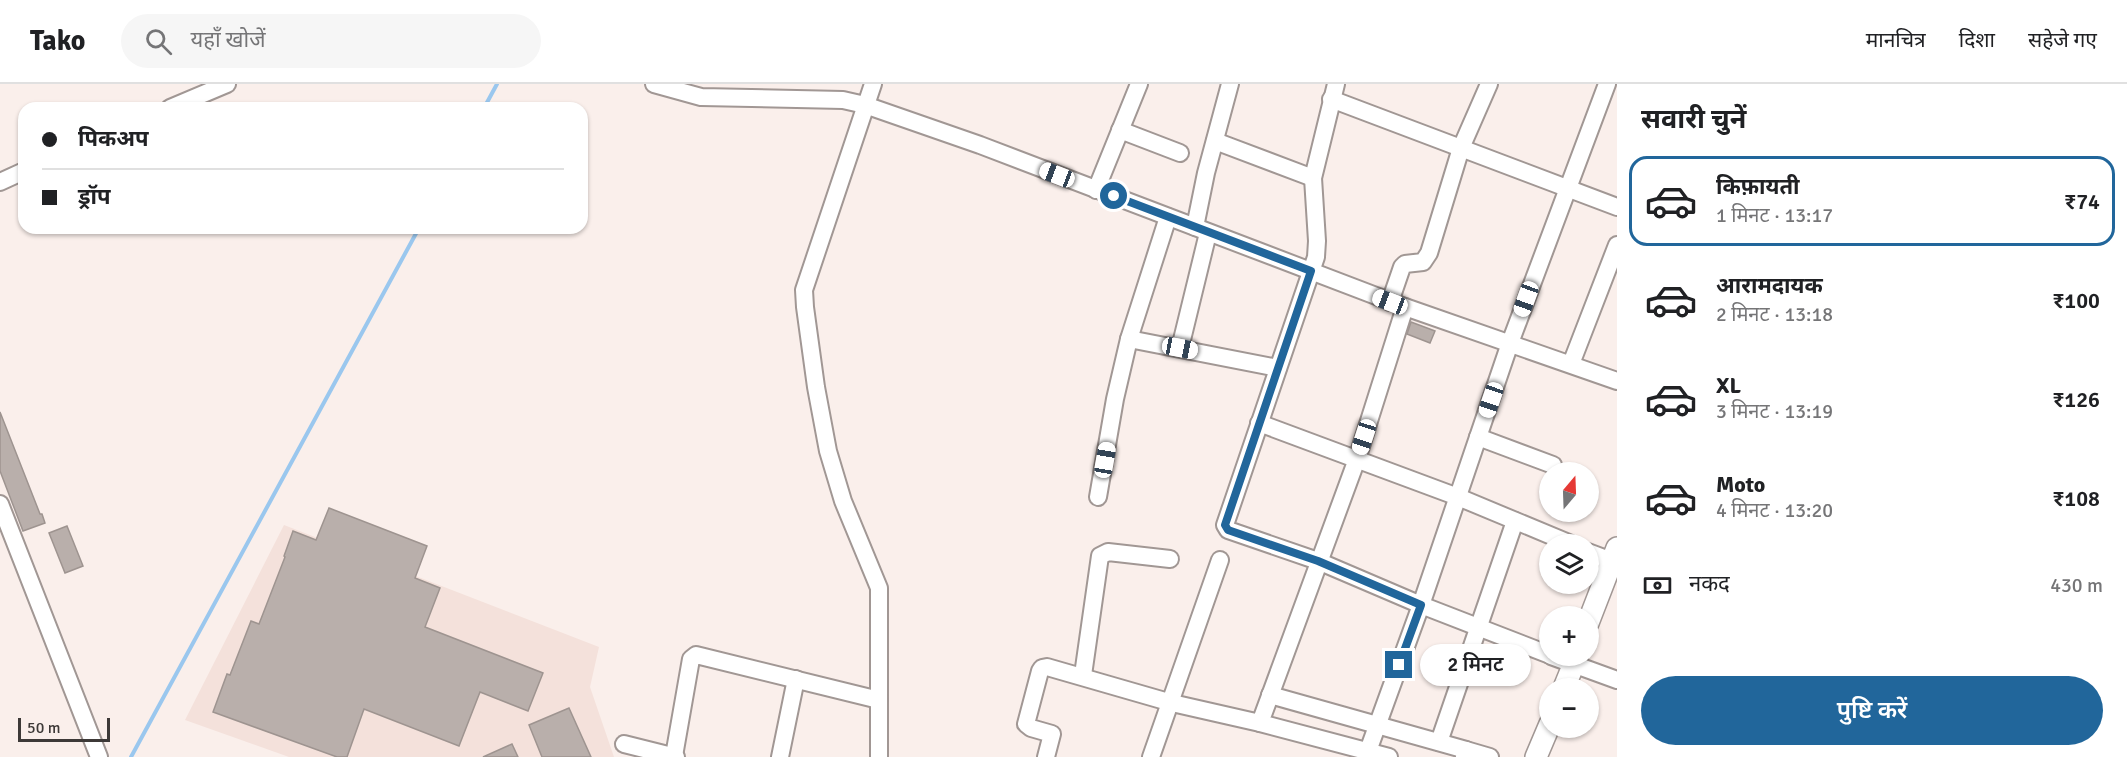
<!DOCTYPE html>
<html lang="hi">
<head>
<meta charset="utf-8">
<style>
	:root { --surface:#fff; --page:#f6f6f6; --text:#202124; --muted:#757577; --line:#e0e0e0; --accent:#21669b }
	body { margin:0; font-family:Signika,"Noto Sans Devanagari",sans-serif; background:var(--page); color:var(--text); height:100vh; display:flex; flex-direction:column; font-size:22px; white-space:nowrap }
	* { box-sizing:border-box; margin:0 }
	p { font-size:20px; color:var(--muted) }
	.icon { flex:none; width:33px; height:33px; fill:none; stroke:currentColor; stroke-width:2; stroke-linecap:round; stroke-linejoin:round }
	.map { position:relative; flex:1; overflow:hidden }
	.sheet { display:flex; flex-direction:column; background:var(--surface); width:510px }
	.sheet>* { flex:none }
	.hud { position:absolute; left:18px; top:18px; width:570px; height:132px; border-radius:18px; box-shadow:0 2px 4px #0004; display:grid; align-content:center; height:132px; padding:0 24px; background:var(--surface) }
	.needle { width:39px; rotate:19deg }
	.buttons { position:absolute; left:1539px; top:378px; display:grid; gap:12px }
	.buttons a { display:grid; place-items:center; width:60px; height:60px; border-radius:50%; background:var(--surface); box-shadow:0 2px 4px #0004; font-size:30px }
	.scale { position:absolute; left:18px; bottom:15px; width:92px; box-sizing:border-box; padding-left:6px; border:3px solid #3d3937; border-top:0; font-size:16px; line-height:21px; white-space:nowrap; color:#3d3937; -webkit-text-stroke:4px #faefeb; paint-order:stroke }
	.end { position:absolute; width:27px; height:27px; margin:-14px; border:8px solid #21669b; background:#fff; box-shadow:0 0 0 3px #fff }
	.from { border-radius:50% }
	.bubble { position:absolute; height:42px; border-radius:21px; background:var(--surface); box-shadow:0 2px 4px #0004; font-size:20px; font-weight:600; line-height:42px; text-align:center }
	.car { position:absolute; width:18px; height:36px; margin:-18px -9px; border-radius:8px; box-shadow:0 0 4px 2px #0007; background:linear-gradient(#fff 24%,#345 0 40%,#fff 0 76%,#345 0 86%,#fff 0) }
	.hud b { display:flex; align-items:center; gap:21px; height:57px; font-size:22px }
	.hud b+b { border-top:2px solid var(--line) }
	.hud i { width:15px; height:15px; background:var(--text) }
	ul { padding:0; list-style:none }
	li { display:flex; align-items:center; gap:18px; height:90px; margin:0 12px 9px; padding:0 12px; border:3px solid transparent; border-radius:18px }
	li div { flex:1 }
	li b { display:block; font-size:22px }
	li em { font-style:normal; font-weight:600 }
	li.selected { border-color:var(--accent) }
	li>.icon { width:54px; height:54px; stroke-width:1.5 }
	h2 { padding:0 24px; font-size:27px; line-height:72px }
	.pay { display:flex; align-items:center; gap:15px; height:66px; padding:0 24px; font-size:22px }
	.pay p { margin-inline-start:auto }
	.button { display:flex; gap:12px; margin-top:auto; padding:12px 24px }
	.button a { flex:1; height:69px; border-radius:36px; background:var(--accent); color:#fff; font-size:24px; font-weight:600; line-height:69px; text-align:center }
	header { display:flex; align-items:center; gap:36px; box-sizing:border-box; height:84px; padding:0 30px; background:var(--surface); border-bottom:2px solid var(--line) }
	header strong { font-size:28px }
	nav { display:flex; gap:33px; margin-inline-start:auto; font-size:21px }
	.search { width:420px; height:54px; background:var(--page); display:flex; align-items:center; gap:15px; box-sizing:border-box; padding:0 21px; border-radius:33px; color:var(--muted); font-size:22px }
	main { display:flex; flex:1; min-height:0 }
	.map>svg:first-child { display:block }
</style>
</head>
<body>
<header>
<strong>Tako</strong>
<div class="search"><svg class="icon" aria-label="search" viewBox="0 0 24 24"><circle cx="10" cy="10" r="6"/><path d="M15 15l6 6"/></svg>यहाँ खोजें</div>
<nav><a>मानचित्र</a><a>दिशा</a><a>सहेजे गए</a></nav>
</header>
<main>
<div class="map">
<svg width="1617" height="673" viewBox="0 0 1617 673">
	<rect width="100%" height="100%" fill="#faefeb"/>
	<!-- built -->
	<polygon fill="#f4e1db" points="284,441 599,563 590,603 614,673 289,673 185,636"/>
	<g fill="none" stroke-linecap="round" stroke-linejoin="round">
		<!-- stream -->
		<g stroke="#9ac7ee" stroke-width="4">
			<polyline points="484,24 497,0"/>
			<polyline points="131,673 419,144"/>
		</g>
	</g>
	<!-- building -->
	<g fill="#b9afab" stroke="#9e9490" stroke-width="1.5">
		<polygon points="1411,238 1435,247 1430,259 1407,250"/>
		<polygon points="0,328 40,430 42,430 45,439 23,447 0,387"/>
		<polygon points="329,424 427,462 415,494 440,504 425,543 543,589 528,627 480,608 459,662 364,625 347,673 337,673 213,628 227,590 230,591 251,537 259,540 285,473 284,472 293,447 316,456"/>
		<polygon points="67,442 83,482 65,489 49,449"/>
		<polygon points="569,624 591,673 542,673 529,641"/>
		<polygon points="512,660 518,673 483,673"/>
	</g>
	<g fill="none" stroke-linecap="round" stroke-linejoin="round">
		<!-- minor casing -->
		<g stroke="#a19794" stroke-width="20">
			<g id="minor">
				<polyline points="654,0 701,13 843,16 865,21 980,61 1405,223 1617,297"/>
				<polyline points="873,0 804,206 805,223 816,303 828,367 843,417 879,504 879,673"/>
				<polyline points="1336,0 1313,94 1317,157 1316,173 1225,441 1228,446 1318,477 1421,521 1550,571"/>
				<polyline points="1331,15 1617,123"/>
				<polyline points="170,24 227,0"/>
				<polyline points="1120,46 1180,69"/>
				<polyline points="1215,57 1313,94"/>
				<polyline points="0,98 24,87"/>
				<polyline points="1096,106 1139,0"/>
				<polyline points="1195,143 1206,89 1230,0"/>
				<polyline points="1390,218 1402,183 1405,180 1423,178 1429,169 1461,64 1489,0"/>
				<polyline points="1129,255 1278,284"/>
				<polyline points="1180,264 1208,149"/>
				<polyline points="1571,280 1617,161"/>
				<polyline points="1259,339 1458,413 1571,460"/>
				<polyline points="1478,353 1553,381"/>
				<polyline points="1098,413 1115,315 1129,255 1168,133"/>
				<polyline points="0,420 99,673"/>
				<polyline points="1588,468 1617,479"/>
				<polyline points="1551,572 1617,596"/>
				<polyline points="1083,591 1100,472 1108,468 1170,475"/>
				<polyline points="1270,611 1466,666"/>
				<polyline points="1260,639 1357,375 1405,223"/>
				<polyline points="1439,658 1515,437"/>
				<polyline points="624,660 676,673"/>
				<polyline points="1368,667 1421,521 1510,259 1607,0"/>
				<polyline points="674,672 691,575 696,571 879,616"/>
				<polyline points="780,673 796,595"/>
				<polyline points="1046,673 1052,650 1031,644 1026,640 1040,587 1042,584 1047,583 1172,619 1260,639 1389,673"/>
				<polyline points="1151,673 1220,476"/>
				<polyline points="1464,673 1466,666 1490,673"/>
			</g>
		</g>
		<!-- major casing -->
		<g stroke="#a19794" stroke-width="24">
			<g id="major">
				<polyline points="1588,539 1617,464"/>
				<polyline points="1564,604 1577,572"/>
				<polyline points="1536,673 1550,640"/>
			</g>
		</g>
		<!-- minor -->
		<use href="#minor" stroke="#fff" stroke-width="16"/>
		<!-- major -->
		<use href="#major" stroke="#fff" stroke-width="21"/>
	</g>
	<g fill="none" stroke-linecap="round" stroke-linejoin="round">
		<!-- route -->
		<polyline stroke="#21669b" stroke-width="8" points="1114,112 1311,187 1225,441 1228,446 1318,477 1421,521 1399,581"/>
	</g>
</svg>
<div class="buttons">
<a><svg class="needle" viewBox="-14 -14 28 28"><path d="M0-13l5 13h-10z" fill="#e53935"/><path d="M0 13l5-13h-10z" fill="#757577"/></svg></a>
<a><svg class="icon" aria-label="layers" viewBox="0 0 24 24"><path d="M12 4l9 5-9 5-9-5zM3 14l9 5 9-5"/></svg></a>
<a>+</a>
<a>−</a>
</div>
<div class="scale">50 m</div>
<i class="end from" style="left:1114px;top:112px"></i>
<i class="end" style="left:1399px;top:581px"></i>
<div class="bubble" style="left:1420px;top:560px;width:111px">2 मिनट</div>
<i class="car" style="left:1057px;top:91px;rotate:291deg"></i>
<i class="car" style="left:1526px;top:215px;rotate:200deg"></i>
<i class="car" style="left:1390px;top:218px;rotate:291deg"></i>
<i class="car" style="left:1180px;top:264px;rotate:101deg"></i>
<i class="car" style="left:1491px;top:316px;rotate:199deg"></i>
<i class="car" style="left:1364px;top:353px;rotate:198deg"></i>
<i class="car" style="left:1105px;top:376px;rotate:10deg"></i>
<div class="hud">
<b><i class="from"></i>पिकअप</b>
<b><i></i>ड्रॉप</b>
</div>
</div>
<section class="sheet">
<h2>सवारी चुनें</h2>
<ul>
<li class="selected"><svg class="icon" aria-label="car" viewBox="0 0 24 24"><path d="M5 17H2v-5l4-1 3-4h7l3 4 3 1v5h-3M9 17h6M6 11h13"/><circle cx="7" cy="17" r="2"/><circle cx="17" cy="17" r="2"/></svg><div><b>किफ़ायती</b><p>1 मिनट · 13:17</p></div><em>₹74</em></li>
<li><svg class="icon" aria-label="car" viewBox="0 0 24 24"><path d="M5 17H2v-5l4-1 3-4h7l3 4 3 1v5h-3M9 17h6M6 11h13"/><circle cx="7" cy="17" r="2"/><circle cx="17" cy="17" r="2"/></svg><div><b>आरामदायक</b><p>2 मिनट · 13:18</p></div><em>₹100</em></li>
<li><svg class="icon" aria-label="car" viewBox="0 0 24 24"><path d="M5 17H2v-5l4-1 3-4h7l3 4 3 1v5h-3M9 17h6M6 11h13"/><circle cx="7" cy="17" r="2"/><circle cx="17" cy="17" r="2"/></svg><div><b>XL</b><p>3 मिनट · 13:19</p></div><em>₹126</em></li>
<li><svg class="icon" aria-label="car" viewBox="0 0 24 24"><path d="M5 17H2v-5l4-1 3-4h7l3 4 3 1v5h-3M9 17h6M6 11h13"/><circle cx="7" cy="17" r="2"/><circle cx="17" cy="17" r="2"/></svg><div><b>Moto</b><p>4 मिनट · 13:20</p></div><em>₹108</em></li>
</ul>
<div class="pay"><svg class="icon" aria-label="cash" viewBox="0 0 24 24"><path d="M3 7h18v10H3z"/><circle cx="12" cy="12" r="2"/></svg>नकद<p>430 m</p></div>
<div class="button"><a>पुष्टि करें</a></div>
</section>
</main>
</body>
</html>
